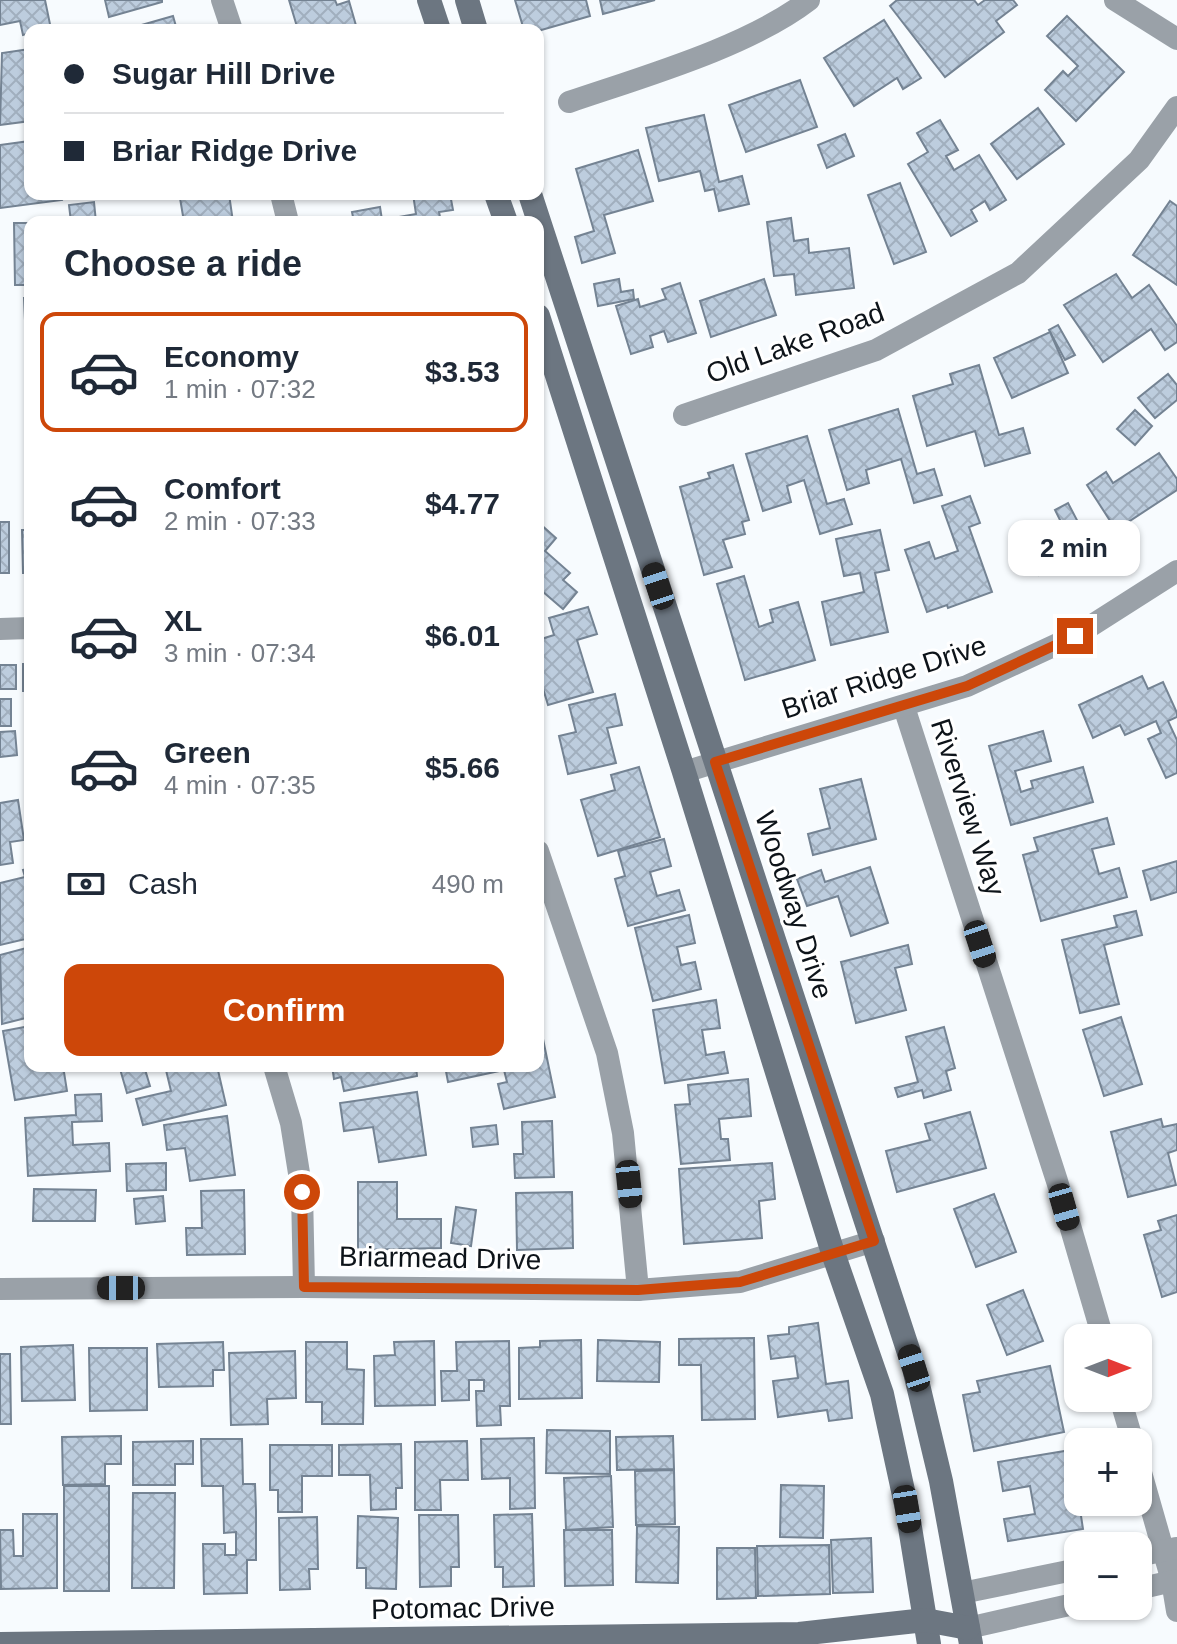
<!DOCTYPE html>
<html lang="en">
<head>
<meta charset="utf-8">
<style>
	:root { --surface:#fff; --page:#f6f6f7; --text:#1f2937; --muted:#747a83; --line:#e0e1e3; --accent:#cd4709 }
	body { margin:0; font-family:Helvetica,sans-serif; background:var(--page); color:var(--text); height:100vh; display:flex; flex-direction:column; font-size:30px; white-space:nowrap }
	* { box-sizing:border-box; margin:0 }
	p { font-size:26px; color:var(--muted) }
	.icon { flex:none; width:44px; height:44px; fill:none; stroke:currentColor; stroke-width:2; stroke-linecap:round; stroke-linejoin:round }
	.map { position:relative; flex:1; overflow:hidden }
	.sheet { position:absolute; left:24px; top:216px; width:520px; height:856px; display:flex; flex-direction:column; background:var(--surface); border-radius:16px; box-shadow:0 2px 6px #0004 }
	.sheet>* { flex:none }
	.guide { position:absolute; left:24px; top:24px; width:520px; height:176px; border-radius:16px; box-shadow:0 2px 6px #0004; display:grid; align-content:center; height:176px; padding:0 40px; background:var(--surface) }
	.needle { width:52px; rotate:90deg }
	.tools { position:absolute; left:1064px; top:1324px; display:grid; gap:16px }
	.tools a { display:grid; place-items:center; width:88px; height:88px; border-radius:16px; background:var(--surface); box-shadow:0 2px 6px #0004; font-size:40px }
	.end { position:absolute; width:36px; height:36px; margin:-18px; border:10px solid #cd4709; background:#fff; box-shadow:0 0 0 4px #fff }
	.from { border-radius:50% }
	.bubble { position:absolute; height:56px; border-radius:16px; background:var(--surface); box-shadow:0 2px 6px #0004; font-size:26px; font-weight:700; line-height:56px; text-align:center }
	.car { position:absolute; width:24px; height:48px; margin:-24px -12px; border-radius:10px; box-shadow:0 0 6px 2px #0007; background:linear-gradient(#222 24%,#8ab4d8 0 40%,#222 0 76%,#8ab4d8 0 86%,#222 0) }
	.guide b { display:flex; align-items:center; gap:28px; height:76px; font-size:30px }
	.guide b+b { border-top:2px solid var(--line) }
	.guide i { width:20px; height:20px; background:var(--text) }
	ul { padding:0; list-style:none }
	li { display:flex; align-items:center; gap:24px; height:120px; margin:0 16px 12px; padding:0 24px; border:4px solid transparent; border-radius:16px }
	li div { flex:1 }
	li b { display:block; font-size:30px }
	li em { font-style:normal; font-weight:700 }
	li.on { border-color:var(--accent) }
	li>.icon { width:72px; height:72px; stroke-width:1.5 }
	h2 { padding:0 40px; font-size:36px; line-height:96px }
	.pay { display:flex; align-items:center; gap:20px; height:88px; padding:0 40px; font-size:30px }
	.pay p { margin-inline-start:auto }
	.action { display:flex; gap:16px; margin-top:auto; padding:16px 40px }
	.action a { flex:1; height:92px; border-radius:16px; background:var(--accent); color:#fff; font-size:32px; font-weight:700; line-height:92px; text-align:center }
	.map>svg:first-child { display:block }
</style>
</head>
<body>
<div class="map">
<svg width="1177" height="1644" viewBox="0 0 1177 1644">
	<defs>
		<pattern id="building-cross-hatch" width="8" height="8" patternUnits="userSpaceOnUse" patternTransform="scale(2)"><rect width="8" height="8" fill="#bdcdde"/><path d="M0 0l8 8M0 8l8-8" fill="none" stroke="#a1afbe"/></pattern>
	</defs>
	<rect width="100%" height="100%" fill="#f7fbfe"/>
	<!-- building -->
	<g fill="url(#building-cross-hatch)" stroke="#748393" stroke-width="2">
		<polygon points="0,0 45,0 51,29 30,30 30,33 23,35 20,21 0,25"/>
		<polygon points="105,0 162,0 162,2 109,17"/>
		<polygon points="289,0 335,0 337,5 349,1 357,29 298,30"/>
		<polygon points="515,0 586,0 590,16 538,31 524,30"/>
		<polygon points="600,0 655,0 603,14"/>
		<polygon points="897,0 974,0 978,5 985,0 1013,0 1017,5 996,21 1004,32 945,77 890,6"/>
		<polygon points="173,16 177,30 124,30"/>
		<polygon points="1067,16 1124,72 1076,121 1045,90 1063,71 1068,76 1078,66 1047,36"/>
		<polygon points="884,20 921,78 903,89 897,78 854,106 824,58"/>
		<polygon points="30,49 30,121 0,125 2,53"/>
		<polygon points="800,80 817,127 746,152 729,105"/>
		<polygon points="1038,108 1064,144 1017,179 991,144"/>
		<polygon points="704,115 719,182 742,176 749,204 719,211 714,189 705,191 700,171 659,181 646,128"/>
		<polygon points="940,120 958,150 946,156 954,170 979,155 1006,200 990,210 985,201 971,210 977,221 951,236 908,164 928,152 917,133"/>
		<polygon points="845,134 854,156 827,168 818,145"/>
		<polygon points="30,141 30,194 61,194 62,200 0,208 0,145"/>
		<polygon points="638,150 653,201 604,215 615,253 582,263 575,237 594,231 576,169"/>
		<polygon points="900,183 926,252 894,264 868,195"/>
		<polygon points="203,194 229,194 233,222 184,222 180,198"/>
		<polygon points="413,194 450,194 453,210 439,212 441,222 354,222 352,212 380,207 382,220 416,214"/>
		<polygon points="1170,201 1177,206 1177,285 1133,255"/>
		<polygon points="94,202 96,222 71,222 69,205"/>
		<polygon points="791,218 794,241 808,239 809,253 849,248 854,288 796,295 794,274 774,276 767,222"/>
		<polygon points="14,223 30,223 30,285 15,285"/>
		<polygon points="1116,274 1132,298 1149,285 1177,326 1177,342 1165,350 1151,329 1103,362 1064,305"/>
		<polygon points="619,279 621,292 633,290 634,299 598,306 594,284"/>
		<polygon points="764,279 776,315 711,337 700,301"/>
		<polygon points="680,283 696,333 668,342 664,331 650,336 653,347 631,354 616,306 638,299 640,307 666,299 662,289"/>
		<polygon points="24,298 30,298 30,364 27,365"/>
		<polygon points="1058,325 1075,355 1065,360 1049,330"/>
		<polygon points="1050,332 1068,373 1012,398 994,358"/>
		<polygon points="979,365 999,435 1023,428 1030,453 985,466 975,431 927,446 913,396 953,384 950,374"/>
		<polygon points="1168,374 1177,385 1177,400 1155,418 1138,398"/>
		<polygon points="898,409 917,474 934,469 942,495 914,503 901,459 866,470 869,483 847,490 829,430"/>
		<polygon points="1135,410 1152,426 1135,445 1117,429"/>
		<polygon points="807,436 827,504 844,499 852,524 820,534 804,480 787,486 791,502 763,511 746,454"/>
		<polygon points="1159,453 1177,479 1177,490 1116,530 1087,485 1106,472 1113,483"/>
		<polygon points="733,465 749,520 742,522 745,534 723,540 732,567 704,575 680,487 710,478 708,473"/>
		<polygon points="970,496 980,523 969,527 992,592 948,608 947,605 927,612 905,550 929,542 935,559 958,551 942,506"/>
		<polygon points="1068,503 1091,547 1039,575 1023,545 1062,524 1055,510"/>
		<rect x="0" y="522" width="9" height="51"/>
		<polygon points="538,522 556,538 545,551 570,573 563,580 577,592 563,609 542,591 538,595"/>
		<polygon points="22,530 30,530 30,573 23,573"/>
		<polygon points="880,530 889,570 875,573 888,632 831,645 822,602 864,592 860,573 844,576 836,539"/>
		<polygon points="744,576 759,627 773,622 770,610 798,602 815,660 745,680 717,584"/>
		<polygon points="588,607 597,634 577,640 593,692 548,705 538,672 538,640 554,635 549,618"/>
		<rect x="23" y="664" width="7" height="27"/>
		<rect x="0" y="665" width="16" height="24"/>
		<polygon points="1142,676 1148,689 1163,682 1177,713 1177,717 1168,721 1177,740 1177,773 1166,778 1148,739 1161,733 1156,721 1125,735 1120,725 1093,738 1079,705"/>
		<polygon points="615,694 622,725 607,728 616,763 568,774 559,736 576,732 569,705"/>
		<rect x="0" y="699" width="11" height="27"/>
		<polygon points="15,731 17,755 0,757 0,732"/>
		<polygon points="1043,731 1051,761 1015,771 1021,792 1033,788 1031,781 1083,767 1093,802 1011,825 989,746"/>
		<polygon points="639,767 660,837 598,856 581,800 615,790 611,775"/>
		<polygon points="861,779 876,839 813,855 808,834 830,828 820,789"/>
		<polygon points="18,800 24,840 10,842 13,863 0,865 0,803"/>
		<polygon points="1107,818 1114,844 1092,849 1099,874 1119,868 1127,897 1041,921 1023,855 1038,851 1034,838"/>
		<polygon points="664,839 671,866 650,872 657,896 679,890 685,910 628,926 615,879 625,876 618,851"/>
		<polygon points="1177,861 1177,892 1151,900 1143,871"/>
		<polygon points="870,867 888,923 851,936 838,896 807,906 797,879 821,870 825,882"/>
		<polygon points="30,868 30,938 0,945 0,883 25,877 23,870"/>
		<polygon points="1136,911 1142,935 1104,945 1119,1004 1080,1013 1062,940 1117,927 1114,916"/>
		<polygon points="689,915 695,943 677,947 681,965 695,962 701,989 653,1001 635,928"/>
		<polygon points="908,945 912,964 895,968 906,1010 856,1023 841,962"/>
		<polygon points="30,947 30,1017 2,1024 0,955"/>
		<polygon points="716,1000 720,1028 702,1030 706,1055 724,1052 728,1073 665,1083 653,1010"/>
		<polygon points="1121,1017 1142,1084 1104,1096 1083,1030"/>
		<polygon points="30,1026 30,1066 63,1066 67,1091 15,1100 3,1031"/>
		<polygon points="944,1027 955,1068 946,1071 951,1090 924,1098 922,1090 898,1097 895,1088 918,1082 906,1037"/>
		<polygon points="543,1039 555,1097 504,1109 498,1084 507,1082 504,1070 448,1082 445,1066 538,1066 538,1040"/>
		<polygon points="129,1066 144,1066 150,1086 127,1093 120,1069"/>
		<polygon points="165,1066 217,1066 226,1105 143,1125 136,1099 171,1091"/>
		<polygon points="332,1066 416,1066 417,1076 344,1091 341,1077 334,1079"/>
		<polygon points="748,1079 751,1116 719,1119 721,1139 728,1139 730,1160 681,1164 675,1105 690,1104 688,1085"/>
		<polygon points="417,1092 426,1155 379,1162 373,1127 344,1131 340,1103"/>
		<polygon points="101,1094 102,1121 72,1122 73,1145 109,1143 110,1171 28,1176 25,1118 76,1115 75,1095"/>
		<polygon points="970,1112 986,1168 897,1192 886,1151 930,1140 925,1124"/>
		<polygon points="227,1116 235,1175 190,1181 185,1148 167,1150 164,1125"/>
		<polygon points="1161,1119 1163,1127 1177,1124 1177,1150 1168,1153 1176,1185 1128,1197 1111,1132"/>
		<polygon points="552,1121 554,1177 515,1178 514,1154 523,1154 522,1122"/>
		<polygon points="496,1125 498,1144 473,1147 471,1128"/>
		<polygon points="166,1163 166,1190 127,1191 126,1164"/>
		<polygon points="772,1163 775,1199 759,1201 762,1238 684,1244 679,1169"/>
		<polygon points="358,1182 397,1182 397,1219 441,1219 441,1248 358,1250"/>
		<polygon points="34,1189 96,1190 95,1221 33,1221"/>
		<polygon points="244,1190 245,1254 187,1255 186,1228 202,1228 201,1191"/>
		<polygon points="572,1192 573,1248 517,1250 516,1193"/>
		<polygon points="994,1194 1016,1252 976,1267 954,1209"/>
		<polygon points="163,1196 165,1221 136,1224 134,1199"/>
		<polygon points="456,1207 476,1210 471,1246 451,1243"/>
		<polygon points="1177,1215 1177,1292 1162,1297 1144,1235 1161,1230 1158,1221"/>
		<polygon points="1023,1290 1043,1341 1007,1355 987,1305"/>
		<polygon points="818,1323 826,1384 848,1381 852,1418 829,1421 827,1410 778,1417 773,1381 798,1378 795,1356 771,1359 768,1336 789,1334 789,1327"/>
		<polygon points="754,1338 755,1419 702,1420 701,1365 679,1365 679,1339"/>
		<polygon points="581,1340 582,1398 519,1399 519,1348 540,1347 540,1341"/>
		<polygon points="598,1340 660,1342 659,1382 597,1381"/>
		<polygon points="434,1341 435,1405 375,1406 374,1356 395,1355 394,1342"/>
		<polygon points="509,1341 510,1406 500,1406 501,1425 477,1426 476,1391 484,1391 484,1380 469,1380 469,1400 442,1401 441,1371 457,1371 456,1342"/>
		<polygon points="223,1342 224,1370 213,1370 213,1386 159,1387 157,1344"/>
		<polygon points="306,1342 347,1342 347,1369 364,1370 363,1424 322,1424 322,1402 306,1402"/>
		<polygon points="73,1345 75,1400 22,1401 21,1347"/>
		<polygon points="89,1348 147,1348 147,1410 90,1411"/>
		<polygon points="295,1351 296,1398 267,1399 268,1424 231,1425 229,1353"/>
		<polygon points="0,1354 10,1354 11,1424 0,1424"/>
		<polygon points="1050,1366 1064,1432 974,1451 963,1395 980,1392 977,1381"/>
		<polygon points="547,1430 610,1431 610,1474 546,1473"/>
		<polygon points="121,1436 121,1464 105,1464 105,1484 63,1485 62,1437"/>
		<polygon points="673,1436 674,1469 617,1470 616,1437"/>
		<polygon points="534,1438 535,1508 510,1509 510,1478 482,1479 481,1439"/>
		<polygon points="201,1439 242,1439 243,1484 255,1484 256,1511 256,1560 247,1560 247,1593 204,1594 203,1544 225,1544 225,1555 236,1555 236,1532 224,1533 223,1486 202,1486"/>
		<polygon points="193,1441 193,1464 175,1464 175,1485 133,1485 133,1442"/>
		<polygon points="467,1441 468,1480 440,1480 441,1510 415,1510 415,1442"/>
		<polygon points="401,1444 402,1488 396,1488 396,1509 371,1510 370,1475 339,1475 339,1445"/>
		<polygon points="270,1445 332,1445 332,1476 302,1476 302,1512 278,1512 278,1490 270,1490"/>
		<polygon points="1071,1450 1083,1529 1008,1541 1004,1519 1035,1514 1030,1486 1003,1491 998,1462"/>
		<polygon points="674,1470 675,1524 636,1525 635,1471"/>
		<polygon points="611,1476 613,1527 566,1530 564,1478"/>
		<polygon points="781,1485 824,1486 823,1538 780,1537"/>
		<rect x="64" y="1486" width="45" height="105"/>
		<polygon points="133,1493 175,1493 174,1588 132,1588"/>
		<polygon points="23,1514 57,1514 57,1588 1,1589 0,1530 13,1530 14,1556 23,1556"/>
		<polygon points="532,1514 534,1586 503,1587 503,1567 495,1567 494,1515"/>
		<polygon points="419,1515 458,1515 459,1567 451,1567 451,1586 420,1587"/>
		<polygon points="358,1516 398,1518 396,1589 366,1588 366,1568 357,1568"/>
		<polygon points="317,1517 318,1569 309,1569 310,1589 280,1590 279,1518"/>
		<polygon points="637,1526 679,1527 678,1583 636,1582"/>
		<polygon points="564,1530 612,1530 613,1585 565,1586"/>
		<polygon points="871,1538 873,1592 833,1593 831,1540"/>
		<polygon points="829,1545 830,1594 758,1596 757,1546"/>
		<polygon points="717,1548 755,1548 756,1598 717,1599"/>
	</g>
	<g fill="none" stroke-linecap="round" stroke-linejoin="round">
		<!-- street -->
		<g stroke="#9aa1a8" stroke-width="22">
			<polyline points="222,0 232,30"/>
			<polyline points="1115,0 1177,39"/>
			<path d="M569,102c73,-25 179,-55 240,-102"/>
			<polyline points="281,194 288,222"/>
			<polyline points="684,415 876,350 1018,273 1139,160 1177,107"/>
			<polyline points="0,629 30,628"/>
			<polyline points="904,707 1057,1181 1103,1338"/>
			<polyline points="684,772 967,686 1075,636 1177,571"/>
			<polyline points="538,851 607,1053 623,1133 638,1290"/>
			<polyline points="274,1066 291,1123 302,1192 304,1287"/>
			<polyline points="0,1289 304,1287 638,1290 740,1282 874,1241"/>
			<polyline points="1120,1398 1133,1442"/>
			<polyline points="1138,1462 1172,1581 1177,1611"/>
			<polyline points="1138,1556 1176,1548"/>
			<polyline points="1138,1589 1177,1580"/>
			<polyline points="962,1593 1078,1569"/>
			<polyline points="968,1628 1078,1603"/>
		</g>
		<!-- secondary -->
		<g stroke="#6c7681" stroke-width="24">
			<polyline points="429,0 439,30"/>
			<polyline points="467,0 476,30"/>
			<polyline points="496,194 506,222"/>
			<polyline points="530,194 914,1368 941,1481 971,1644"/>
			<polyline points="538,316 684,772 833,1253 882,1394 907,1509 929,1644"/>
			<polyline points="0,1644 799,1634 925,1620 968,1628"/>
		</g>
	</g>
	<g fill="none" stroke-linecap="round" stroke-linejoin="round">
		<!-- route -->
		<polyline stroke="#cd4709" stroke-width="10" points="302,1192 304,1287 638,1290 740,1282 874,1241 715,762 967,686 1075,636"/>
	</g>
	<g text-anchor="middle" dominant-baseline="central" stroke-width="6" stroke-linejoin="round" paint-order="stroke">
		<!-- street labels -->
		<g font-size="28" fill="#0d1319" stroke="#fff">
			<text transform="translate(795 343) rotate(-20)">Old Lake Road</text>
			<text transform="translate(884 677) rotate(-18)">Briar Ridge Drive</text>
			<text transform="translate(968 807) rotate(72)">Riverview Way</text>
			<text transform="translate(794 905) rotate(72)">Woodway Drive</text>
			<text transform="translate(440 1258) rotate(1)">Briarmead Drive</text>
			<text transform="translate(463 1608) rotate(-1)">Potomac Drive</text>
		</g>
	</g>
</svg>
<div class="tools">
<a><svg class="needle" viewBox="-14 -14 28 28"><path d="M0-13l5 13h-10z" fill="#e53935"/><path d="M0 13l5-13h-10z" fill="#747a83"/></svg></a>
<a>+</a>
<a>−</a>
</div>
<i class="end from" style="left:302px;top:1192px"></i>
<i class="end" style="left:1075px;top:636px"></i>
<div class="bubble" style="left:1008px;top:520px;width:132px">2 min</div>
<i class="car" style="left:658px;top:586px;rotate:342deg"></i>
<i class="car" style="left:980px;top:944px;rotate:162deg"></i>
<i class="car" style="left:629px;top:1184px;rotate:174deg"></i>
<i class="car" style="left:1064px;top:1207px;rotate:164deg"></i>
<i class="car" style="left:121px;top:1288px;rotate:270deg"></i>
<i class="car" style="left:914px;top:1368px;rotate:342deg"></i>
<i class="car" style="left:907px;top:1509px;rotate:171deg"></i>
<div class="guide">
<b><i class="from"></i>Sugar Hill Drive</b>
<b><i></i>Briar Ridge Drive</b>
</div>
<section class="sheet">
<h2>Choose a ride</h2>
<ul>
<li class="on"><svg class="icon" aria-label="car" viewBox="0 0 24 24"><path d="M5 17H2v-5l4-1 3-4h7l3 4 3 1v5h-3M9 17h6M6 11h13"/><circle cx="7" cy="17" r="2"/><circle cx="17" cy="17" r="2"/></svg><div><b>Economy</b><p>1 min · 07:32</p></div><em>$3.53</em></li>
<li><svg class="icon" aria-label="car" viewBox="0 0 24 24"><path d="M5 17H2v-5l4-1 3-4h7l3 4 3 1v5h-3M9 17h6M6 11h13"/><circle cx="7" cy="17" r="2"/><circle cx="17" cy="17" r="2"/></svg><div><b>Comfort</b><p>2 min · 07:33</p></div><em>$4.77</em></li>
<li><svg class="icon" aria-label="car" viewBox="0 0 24 24"><path d="M5 17H2v-5l4-1 3-4h7l3 4 3 1v5h-3M9 17h6M6 11h13"/><circle cx="7" cy="17" r="2"/><circle cx="17" cy="17" r="2"/></svg><div><b>XL</b><p>3 min · 07:34</p></div><em>$6.01</em></li>
<li><svg class="icon" aria-label="car" viewBox="0 0 24 24"><path d="M5 17H2v-5l4-1 3-4h7l3 4 3 1v5h-3M9 17h6M6 11h13"/><circle cx="7" cy="17" r="2"/><circle cx="17" cy="17" r="2"/></svg><div><b>Green</b><p>4 min · 07:35</p></div><em>$5.66</em></li>
</ul>
<div class="pay"><svg class="icon" aria-label="cash" viewBox="0 0 24 24"><path d="M3 7h18v10H3z"/><circle cx="12" cy="12" r="2"/></svg>Cash<p>490 m</p></div>
<div class="action"><a>Confirm</a></div>
</section>
</div>
</body>
</html>
